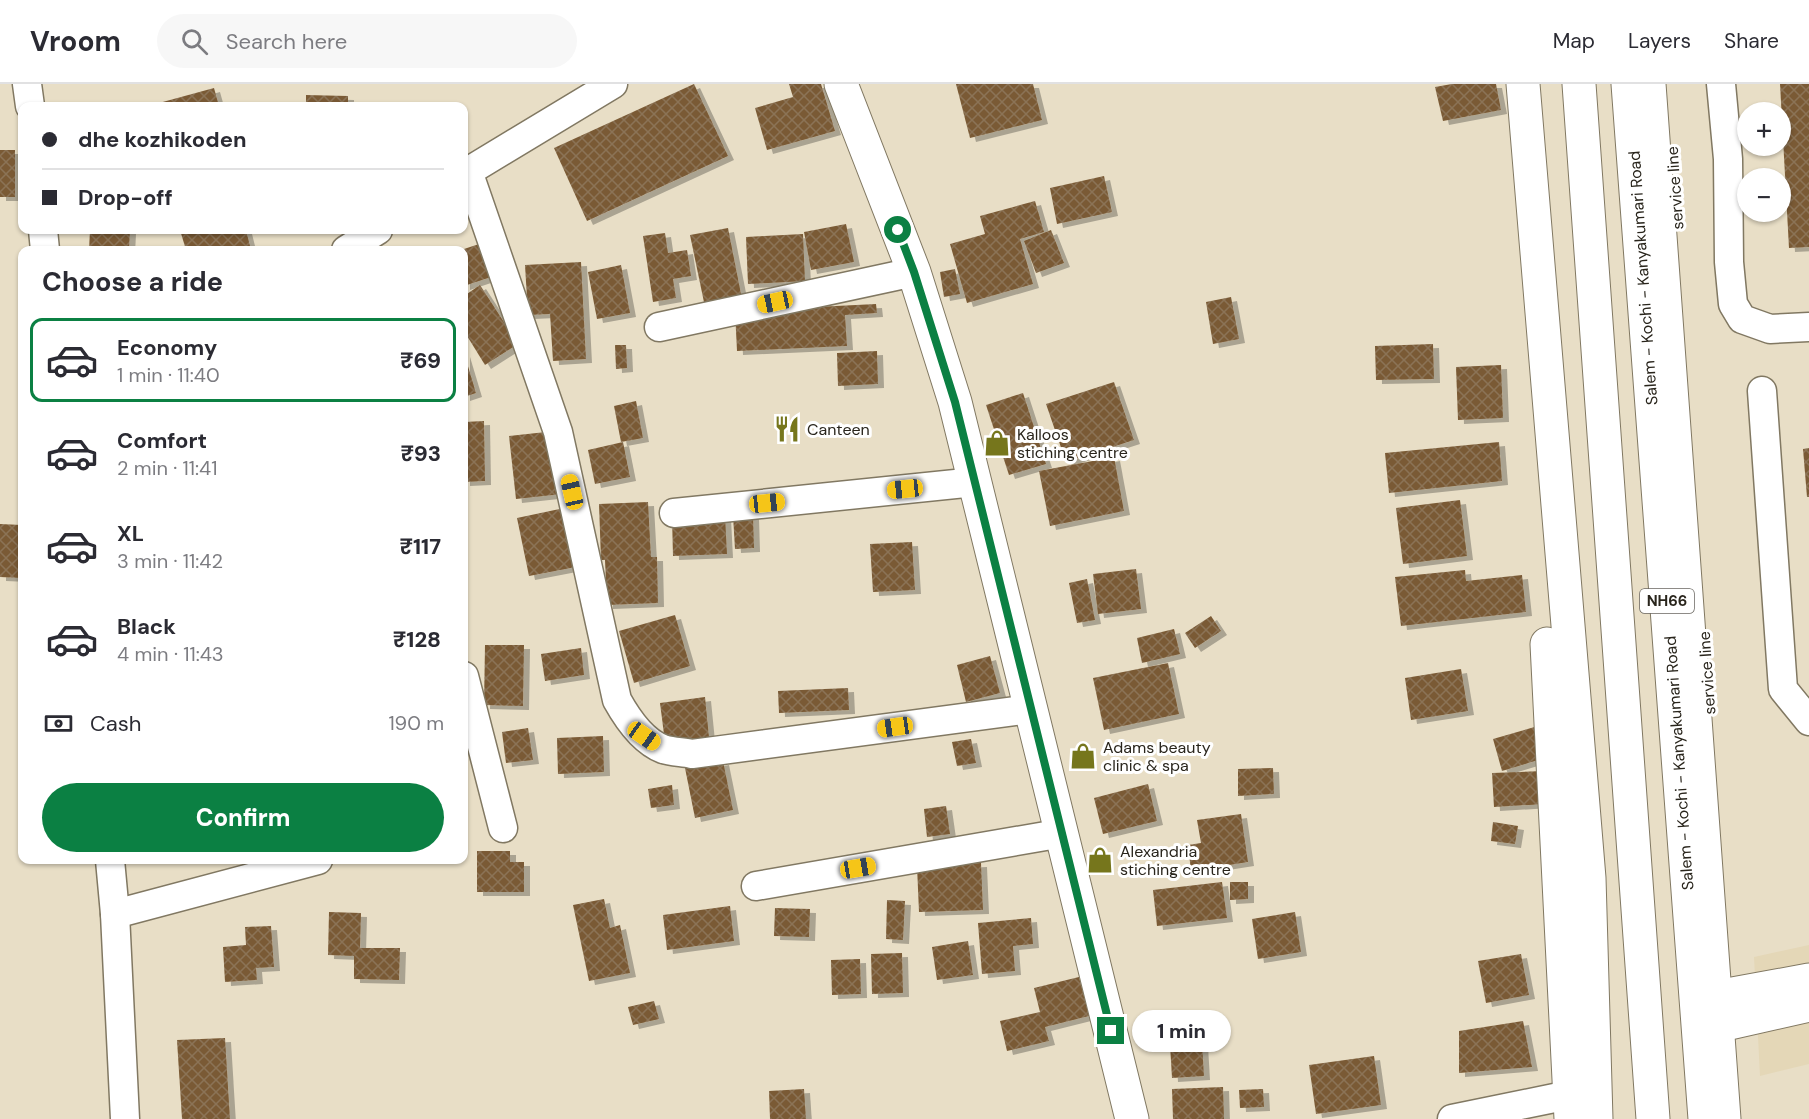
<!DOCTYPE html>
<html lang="en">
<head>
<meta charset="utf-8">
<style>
	:root { --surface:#fff; --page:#f7f7f7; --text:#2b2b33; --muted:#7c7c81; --line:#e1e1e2; --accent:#0b8043 }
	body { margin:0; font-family:"DM Sans",sans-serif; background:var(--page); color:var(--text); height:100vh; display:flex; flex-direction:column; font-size:22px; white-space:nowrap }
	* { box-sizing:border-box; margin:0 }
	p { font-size:20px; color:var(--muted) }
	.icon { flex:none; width:33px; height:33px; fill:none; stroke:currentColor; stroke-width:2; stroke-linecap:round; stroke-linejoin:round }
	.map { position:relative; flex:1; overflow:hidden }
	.sheet { position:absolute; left:18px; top:162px; width:450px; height:618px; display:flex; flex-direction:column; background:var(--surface); border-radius:12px; box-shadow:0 2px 4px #0004 }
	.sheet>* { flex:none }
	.banner { position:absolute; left:18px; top:18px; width:450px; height:132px; border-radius:12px; box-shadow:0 2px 4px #0004; display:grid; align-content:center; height:132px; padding:0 24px; background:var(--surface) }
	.controls { position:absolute; left:1737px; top:18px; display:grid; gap:12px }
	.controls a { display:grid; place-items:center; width:54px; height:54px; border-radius:50%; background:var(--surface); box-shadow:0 2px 4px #0004; font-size:30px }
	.end { position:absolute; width:27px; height:27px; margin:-14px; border:8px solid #0b8043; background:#fff; box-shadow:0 0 0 3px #fff }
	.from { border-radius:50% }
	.bubble { position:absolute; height:42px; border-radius:21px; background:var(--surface); box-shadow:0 2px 4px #0004; font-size:20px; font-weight:800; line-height:42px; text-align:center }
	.car { position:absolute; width:18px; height:36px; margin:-18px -9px; border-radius:8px; box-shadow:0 0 4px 2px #0007; background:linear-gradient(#f5c518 24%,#345 0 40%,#f5c518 0 76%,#345 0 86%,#f5c518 0) }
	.banner b { display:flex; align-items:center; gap:21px; height:57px; font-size:22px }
	.banner b+b { border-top:2px solid var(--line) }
	.banner i { width:15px; height:15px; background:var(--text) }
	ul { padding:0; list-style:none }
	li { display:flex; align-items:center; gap:18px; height:84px; margin:0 12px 9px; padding:0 12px; border:3px solid transparent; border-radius:12px }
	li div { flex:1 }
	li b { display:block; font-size:22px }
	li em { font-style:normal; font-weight:800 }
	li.current { border-color:var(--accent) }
	li>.icon { width:54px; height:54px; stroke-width:1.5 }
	h2 { padding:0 24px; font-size:27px; line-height:72px }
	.pay { display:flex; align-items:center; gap:15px; height:66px; padding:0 24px; font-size:22px }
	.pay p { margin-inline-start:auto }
	.primary-button { display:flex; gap:12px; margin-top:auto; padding:12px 24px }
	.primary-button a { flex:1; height:69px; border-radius:36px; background:var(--accent); color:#fff; font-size:24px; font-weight:800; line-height:69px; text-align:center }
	header { display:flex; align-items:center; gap:36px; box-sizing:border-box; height:84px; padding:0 30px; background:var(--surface); border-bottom:2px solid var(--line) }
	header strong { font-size:28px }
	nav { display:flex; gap:33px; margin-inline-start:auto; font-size:21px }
	.search { width:420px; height:54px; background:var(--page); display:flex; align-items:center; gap:15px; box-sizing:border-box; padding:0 21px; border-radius:33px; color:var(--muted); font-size:22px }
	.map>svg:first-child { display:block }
</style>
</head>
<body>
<header>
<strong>Vroom</strong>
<div class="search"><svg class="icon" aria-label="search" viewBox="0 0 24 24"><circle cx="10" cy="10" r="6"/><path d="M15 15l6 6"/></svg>Search here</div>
<nav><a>Map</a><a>Layers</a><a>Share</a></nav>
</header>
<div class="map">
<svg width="1809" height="1035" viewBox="0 0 1809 1035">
	<defs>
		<pattern id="building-cross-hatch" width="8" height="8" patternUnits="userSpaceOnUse" patternTransform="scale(1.5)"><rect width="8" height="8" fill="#7a5a35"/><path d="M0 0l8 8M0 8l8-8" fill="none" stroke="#8b7356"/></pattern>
		<filter id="shadow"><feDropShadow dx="6" dy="4" stdDeviation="0" flood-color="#0004"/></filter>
	</defs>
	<rect width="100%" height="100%" fill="#e8dec6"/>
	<!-- built -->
	<polygon fill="#e4d7b7" points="1809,861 1809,980 1760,992 1754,873"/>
	<!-- building -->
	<g fill="url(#building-cross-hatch)" filter="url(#shadow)">
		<polygon points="694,0 728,72 587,137 554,64"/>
		<polygon points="789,0 821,0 835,47 767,66 755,24 793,13"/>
		<polygon points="956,0 1033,0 1042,36 970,54"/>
		<polygon points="1452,0 1496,0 1501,26 1443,37 1435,3"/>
		<polygon points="1780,0 1809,0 1809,163 1789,164"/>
		<polygon points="214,4 219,22 148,22"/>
		<polygon points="306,11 348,12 348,22 306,22"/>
		<rect x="0" y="66" width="15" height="47"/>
		<polygon points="1104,92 1112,128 1057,140 1050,104"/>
		<polygon points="1035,117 1044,148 1020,155 1033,200 967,219 950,160 985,150 980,132"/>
		<polygon points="846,140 854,178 811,186 804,148"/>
		<polygon points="728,144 742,215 705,223 690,151"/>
		<polygon points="90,146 130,146 129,166 89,166"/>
		<polygon points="180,146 246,146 251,166 186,166"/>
		<polygon points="1051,146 1064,179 1036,189 1024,157"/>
		<polygon points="665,149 668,169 687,166 691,192 673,195 676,214 653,218 643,152"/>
		<polygon points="803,150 805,197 748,200 746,153"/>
		<polygon points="479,160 491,193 464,202 464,165"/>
		<polygon points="581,178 586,275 553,277 550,230 528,231 525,181"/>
		<polygon points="621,181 630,229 597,235 588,188"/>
		<polygon points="955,185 960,210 944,213 940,188"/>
		<polygon points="480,201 518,260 485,281 464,247 464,212"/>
		<polygon points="1231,213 1239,255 1213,260 1206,218"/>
		<polygon points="876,220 877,229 845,231 847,262 737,267 735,227"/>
		<polygon points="1433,260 1434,295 1376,296 1375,262"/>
		<polygon points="615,261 626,261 627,284 616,285"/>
		<polygon points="877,267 878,300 838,302 837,269"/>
		<polygon points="464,269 476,309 464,313"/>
		<polygon points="1501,281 1503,334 1458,336 1456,283"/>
		<polygon points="1114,298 1134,356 1066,378 1046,320"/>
		<polygon points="1023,309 1046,380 1009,391 986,321"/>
		<polygon points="636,317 643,354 621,358 614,322"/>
		<polygon points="484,337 485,397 464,398 464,338"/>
		<polygon points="555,347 562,410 516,415 509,352"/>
		<polygon points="623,358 630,393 595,400 588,366"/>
		<polygon points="1499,358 1502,397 1389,409 1385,369"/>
		<polygon points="1809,364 1809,413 1807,413 1803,365"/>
		<polygon points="1114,373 1124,427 1050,442 1039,387"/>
		<polygon points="1460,416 1467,472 1403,480 1396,424"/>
		<polygon points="648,418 651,473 657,473 658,519 607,521 605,476 601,476 599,420"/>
		<polygon points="569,423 581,482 529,492 517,434"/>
		<polygon points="753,430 754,464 735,465 733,431"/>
		<polygon points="725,431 727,470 673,472 672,433"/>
		<polygon points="0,440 22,441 22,494 0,493"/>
		<polygon points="912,458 915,506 873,508 870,460"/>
		<polygon points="1136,485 1141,525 1098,530 1093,490"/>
		<polygon points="1465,486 1466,497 1522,491 1526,528 1401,542 1395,493"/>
		<polygon points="1087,495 1095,536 1077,539 1069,499"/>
		<polygon points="675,531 690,582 634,599 619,547"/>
		<polygon points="1211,532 1221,547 1195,564 1185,549"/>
		<polygon points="1174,545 1180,570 1142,579 1137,554"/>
		<polygon points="485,561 524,561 523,622 484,621"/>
		<polygon points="581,564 584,591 545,597 541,570"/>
		<polygon points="990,572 1000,609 966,618 957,581"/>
		<polygon points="1168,579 1179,630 1104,646 1093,594"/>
		<polygon points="1461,585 1468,627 1411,636 1405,594"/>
		<polygon points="848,604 849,626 779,629 778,607"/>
		<polygon points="705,613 709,653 665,658 660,619"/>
		<polygon points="1538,642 1548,673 1502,687 1493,655"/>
		<polygon points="528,644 533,676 506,679 502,648"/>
		<polygon points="603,652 604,688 558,690 557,654"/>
		<polygon points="971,655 976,679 957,682 952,658"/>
		<polygon points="723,677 733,726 695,734 685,684"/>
		<polygon points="1273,684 1274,710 1238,712 1238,685"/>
		<polygon points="1543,687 1545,720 1494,723 1492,689"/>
		<polygon points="1148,700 1157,737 1103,750 1094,714"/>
		<polygon points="672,701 674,721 651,724 648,705"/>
		<polygon points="946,722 950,750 927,753 924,725"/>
		<polygon points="1241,730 1248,778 1191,787 1188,761 1201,759 1197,736"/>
		<polygon points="1493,738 1518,742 1515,760 1491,757"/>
		<polygon points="477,767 510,767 510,778 524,778 524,808 477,808"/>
		<polygon points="981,779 983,826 919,828 917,782"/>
		<polygon points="1222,798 1227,834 1157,842 1153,806"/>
		<polygon points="1230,798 1248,798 1248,815 1230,816"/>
		<polygon points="604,815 610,844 620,841 630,889 589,897 573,821"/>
		<polygon points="887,816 905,817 903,856 886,855"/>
		<polygon points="730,822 734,857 667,866 663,831"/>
		<polygon points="775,824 810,825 809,853 774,852"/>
		<polygon points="329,828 361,829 360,864 400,864 399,896 354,895 354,872 328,871"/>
		<polygon points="1295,828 1301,868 1258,875 1252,835"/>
		<polygon points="1031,834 1033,860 1013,862 1015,887 982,890 978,839"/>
		<polygon points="271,842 274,883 256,884 257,896 225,898 223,863 246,861 245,843"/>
		<polygon points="968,857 973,891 937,896 932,863"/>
		<polygon points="902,869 903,909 872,910 871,870"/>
		<polygon points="1521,870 1529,911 1486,919 1478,877"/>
		<polygon points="860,875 861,910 832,911 831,876"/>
		<polygon points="1079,893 1089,932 1045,943 1049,957 1007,967 1000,937 1040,928 1034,904"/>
		<polygon points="654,917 659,935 633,941 628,923"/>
		<polygon points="1523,937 1532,983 1459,989 1459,947"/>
		<polygon points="1201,941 1204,992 1172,994 1169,943"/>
		<polygon points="225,954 230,1035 182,1035 177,956"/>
		<polygon points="1374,972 1381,1021 1316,1030 1309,981"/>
		<polygon points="1223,1003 1224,1035 1173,1035 1172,1005"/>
		<polygon points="804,1005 806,1035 770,1035 769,1007"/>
		<polygon points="1263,1005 1264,1023 1240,1024 1239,1006"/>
	</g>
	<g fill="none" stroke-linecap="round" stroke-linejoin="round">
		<!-- street casing -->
		<g stroke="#817862" stroke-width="31">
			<g id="street">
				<polyline points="27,0 30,22"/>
				<polyline points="1721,0 1728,75 1729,178 1733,220 1742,235 1770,245 1809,243"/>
				<path d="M468,87l90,261 59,268c10,18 25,41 46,49 9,3 20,3 29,5l338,-45"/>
				<polyline points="464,90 613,0"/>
				<polyline points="43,146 45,166"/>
				<polyline points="346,166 378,146"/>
				<polyline points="659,243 914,188"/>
				<polyline points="1762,307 1783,605 1809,637"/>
				<polyline points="674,429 975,398"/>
				<polyline points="464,592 503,744"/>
				<polyline points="110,776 115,830 125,1035"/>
				<polyline points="756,802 1063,749"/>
				<polyline points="115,830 318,776"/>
				<polyline points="1452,1035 1569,1011"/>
			</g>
		</g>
		<!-- secondary casing -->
		<g stroke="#817862" stroke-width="35">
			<g id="secondary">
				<polyline points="841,0 914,188 955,318 1132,1035"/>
				<polyline points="1523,0 1589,794 1596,1035"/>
				<polyline points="1649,0 1724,1035"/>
				<polyline points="1547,560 1571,1035"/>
				<polyline points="1727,911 1809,896"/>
				<polyline points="1730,939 1809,921"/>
			</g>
		</g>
		<!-- highway casing -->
		<g stroke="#817862" stroke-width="35">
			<g id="highway">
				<polyline points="1579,0 1653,1035"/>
				<polyline points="1628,0 1705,1035"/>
			</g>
		</g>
		<!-- street -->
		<use href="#street" stroke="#fff" stroke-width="28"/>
		<!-- secondary -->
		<use href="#secondary" stroke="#fff" stroke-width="33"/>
		<!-- highway -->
		<use href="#highway" stroke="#fff" stroke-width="33"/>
	</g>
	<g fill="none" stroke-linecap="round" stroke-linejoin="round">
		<!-- route -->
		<polyline stroke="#0b8043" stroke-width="8" points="898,146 914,188 955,318 1111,947"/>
	</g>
	<!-- icons -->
	<defs>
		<g id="restaurant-bare" transform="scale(2.07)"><path d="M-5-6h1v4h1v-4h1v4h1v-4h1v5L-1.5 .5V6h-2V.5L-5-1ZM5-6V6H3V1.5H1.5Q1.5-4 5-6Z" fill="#76761c" stroke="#fff" stroke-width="2.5" paint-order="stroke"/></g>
		<g id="shop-bare" transform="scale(2.07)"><path d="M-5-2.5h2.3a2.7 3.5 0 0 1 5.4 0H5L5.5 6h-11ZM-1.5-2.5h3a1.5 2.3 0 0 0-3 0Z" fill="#76761c" stroke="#fff" stroke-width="2.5" paint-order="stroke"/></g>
	</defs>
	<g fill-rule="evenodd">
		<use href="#restaurant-bare" x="787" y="345"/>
		<use href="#shop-bare" x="997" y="359"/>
		<use href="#shop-bare" x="1083" y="672"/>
		<use href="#shop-bare" x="1100" y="776"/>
	</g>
	<g text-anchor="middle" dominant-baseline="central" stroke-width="6" stroke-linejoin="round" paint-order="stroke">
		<!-- shield labels -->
		<rect fill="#fff" stroke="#696660" stroke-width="1.5" x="1640" y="505" width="54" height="24" rx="4.5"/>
		<g font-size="15" font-weight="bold" fill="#29251c">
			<text x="1667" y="517">NH66</text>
		</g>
		<!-- street labels -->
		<g font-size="16" fill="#29251c" stroke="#fff">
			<text transform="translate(1675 104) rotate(-94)">service line</text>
			<text transform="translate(1643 194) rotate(-94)">Salem - Kochi - Kanyakumari Road</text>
			<text transform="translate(1707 589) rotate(-94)">service line</text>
			<text transform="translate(1679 679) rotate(-94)">Salem - Kochi - Kanyakumari Road</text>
		</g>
		<!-- poi labels -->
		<g font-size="16" fill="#29251c" stroke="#fff" text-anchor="start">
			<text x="807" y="345">Canteen</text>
			<text x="1017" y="350">Kalloos<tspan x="1017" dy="18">stiching centre</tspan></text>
			<text x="1103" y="663">Adams beauty<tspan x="1103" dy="18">clinic &amp; spa</tspan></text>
			<text x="1120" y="767">Alexandria<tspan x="1120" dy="18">stiching centre</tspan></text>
		</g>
	</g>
</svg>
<div class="controls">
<a>+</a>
<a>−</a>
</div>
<i class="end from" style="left:898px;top:146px"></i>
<i class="end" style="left:1111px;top:947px"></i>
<div class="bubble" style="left:1132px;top:926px;width:99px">1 min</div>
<i class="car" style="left:775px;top:218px;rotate:258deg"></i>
<i class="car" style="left:905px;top:405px;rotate:264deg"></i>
<i class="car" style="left:572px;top:408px;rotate:347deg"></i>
<i class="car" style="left:767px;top:419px;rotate:84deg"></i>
<i class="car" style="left:895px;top:643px;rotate:262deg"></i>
<i class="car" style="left:644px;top:652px;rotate:125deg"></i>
<i class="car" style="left:858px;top:784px;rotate:80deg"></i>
<div class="banner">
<b><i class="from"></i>dhe kozhikoden</b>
<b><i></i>Drop-off</b>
</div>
<section class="sheet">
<h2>Choose a ride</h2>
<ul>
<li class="current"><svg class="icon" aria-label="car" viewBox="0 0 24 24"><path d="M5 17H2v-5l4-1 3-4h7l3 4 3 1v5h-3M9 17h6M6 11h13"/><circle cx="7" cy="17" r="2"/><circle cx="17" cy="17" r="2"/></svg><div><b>Economy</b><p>1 min · 11:40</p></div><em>₹69</em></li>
<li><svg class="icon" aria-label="car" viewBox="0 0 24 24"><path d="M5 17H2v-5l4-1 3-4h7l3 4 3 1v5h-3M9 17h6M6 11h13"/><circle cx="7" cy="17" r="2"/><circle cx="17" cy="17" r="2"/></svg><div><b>Comfort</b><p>2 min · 11:41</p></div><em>₹93</em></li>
<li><svg class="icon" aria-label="car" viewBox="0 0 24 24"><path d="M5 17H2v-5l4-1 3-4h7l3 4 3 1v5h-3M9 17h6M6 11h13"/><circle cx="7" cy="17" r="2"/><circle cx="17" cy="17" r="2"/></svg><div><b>XL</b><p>3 min · 11:42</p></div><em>₹117</em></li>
<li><svg class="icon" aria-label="car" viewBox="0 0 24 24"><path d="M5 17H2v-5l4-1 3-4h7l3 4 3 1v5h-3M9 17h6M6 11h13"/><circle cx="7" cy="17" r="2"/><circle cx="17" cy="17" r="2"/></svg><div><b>Black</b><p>4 min · 11:43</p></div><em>₹128</em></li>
</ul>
<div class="pay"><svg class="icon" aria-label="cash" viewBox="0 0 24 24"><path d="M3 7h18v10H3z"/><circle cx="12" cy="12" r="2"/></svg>Cash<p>190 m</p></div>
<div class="primary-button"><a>Confirm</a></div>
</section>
</div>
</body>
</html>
